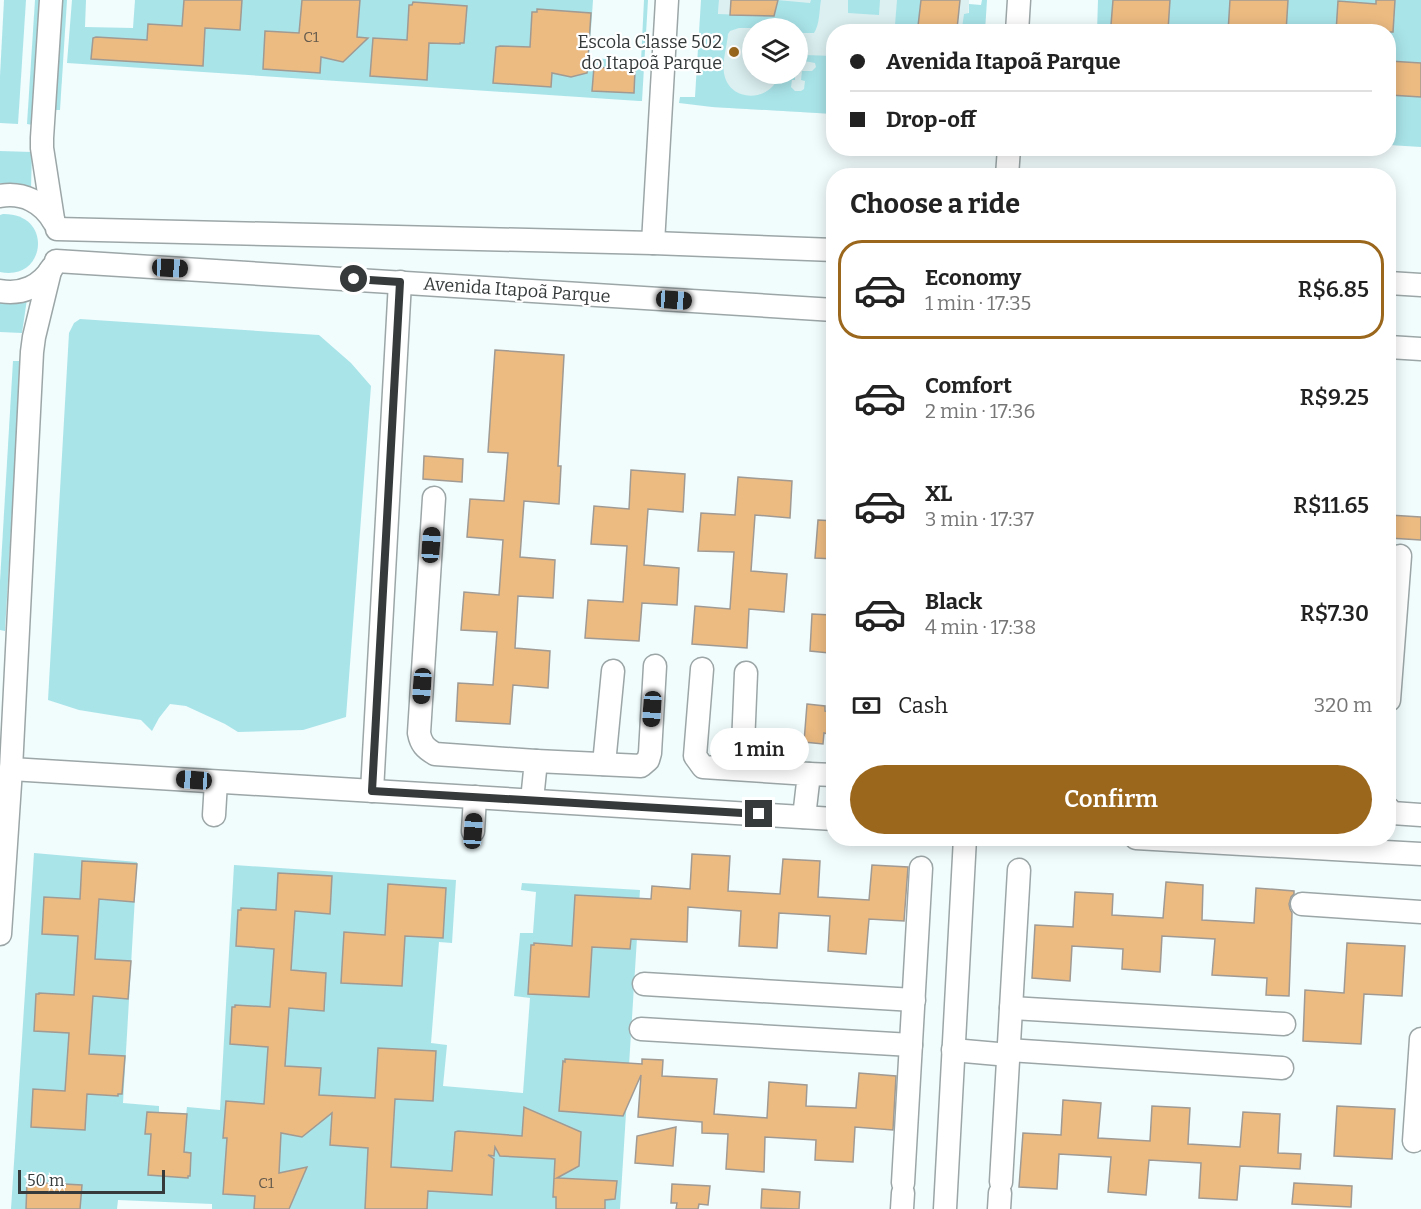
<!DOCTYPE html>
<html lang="en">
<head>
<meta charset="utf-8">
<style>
	:root { --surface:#fff; --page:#f6f6f6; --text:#222; --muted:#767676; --line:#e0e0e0; --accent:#9a671d }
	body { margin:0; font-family:Bitter,serif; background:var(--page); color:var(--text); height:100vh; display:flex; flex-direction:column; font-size:22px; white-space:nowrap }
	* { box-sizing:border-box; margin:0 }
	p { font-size:20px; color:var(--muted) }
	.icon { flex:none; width:33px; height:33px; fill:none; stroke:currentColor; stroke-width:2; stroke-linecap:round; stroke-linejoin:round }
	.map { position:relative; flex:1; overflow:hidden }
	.sheet { position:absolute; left:826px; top:168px; width:570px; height:678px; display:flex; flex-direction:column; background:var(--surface); border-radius:24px; box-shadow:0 3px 15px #0003 }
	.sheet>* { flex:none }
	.top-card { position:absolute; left:826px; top:24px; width:570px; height:132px; border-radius:24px; box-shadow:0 3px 15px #0003; display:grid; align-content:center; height:132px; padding:0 24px; background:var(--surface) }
	.tools { position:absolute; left:742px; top:18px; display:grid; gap:12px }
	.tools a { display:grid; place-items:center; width:66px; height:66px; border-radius:50%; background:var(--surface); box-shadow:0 3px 15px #0003; font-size:30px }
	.scale { position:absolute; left:18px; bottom:15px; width:147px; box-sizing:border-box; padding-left:6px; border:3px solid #363a3a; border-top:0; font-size:16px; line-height:21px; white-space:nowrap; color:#363a3a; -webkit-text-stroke:4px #fff; paint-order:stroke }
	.end { position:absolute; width:27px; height:27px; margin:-14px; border:8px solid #363a3a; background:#fff; box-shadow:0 0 0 3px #fff }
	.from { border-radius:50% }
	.bubble { position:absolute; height:42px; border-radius:21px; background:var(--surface); box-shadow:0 3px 15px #0003; font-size:20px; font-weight:600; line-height:42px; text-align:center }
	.car { position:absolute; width:18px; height:36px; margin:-18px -9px; border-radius:8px; box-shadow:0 0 4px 2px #0007; background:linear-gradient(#222 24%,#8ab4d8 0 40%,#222 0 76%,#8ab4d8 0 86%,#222 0) }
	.top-card b { display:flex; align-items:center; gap:21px; height:57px; font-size:22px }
	.top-card b+b { border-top:2px solid var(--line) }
	.top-card i { width:15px; height:15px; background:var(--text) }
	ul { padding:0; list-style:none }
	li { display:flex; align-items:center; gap:18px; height:99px; margin:0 12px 9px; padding:0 12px; border:3px solid transparent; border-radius:24px }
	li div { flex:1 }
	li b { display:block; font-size:22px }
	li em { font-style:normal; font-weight:600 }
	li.selected { border-color:var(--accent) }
	li>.icon { width:54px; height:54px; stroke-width:1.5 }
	h2 { padding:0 24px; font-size:27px; line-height:72px }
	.pay { display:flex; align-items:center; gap:15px; height:66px; padding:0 24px; font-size:22px }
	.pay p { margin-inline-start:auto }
	.cta { display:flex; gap:12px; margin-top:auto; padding:12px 24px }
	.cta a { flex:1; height:69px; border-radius:36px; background:var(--accent); color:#fff; font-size:24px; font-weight:600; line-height:69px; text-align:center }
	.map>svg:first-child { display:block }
</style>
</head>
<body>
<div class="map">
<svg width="1421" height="1209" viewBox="0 0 1421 1209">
	<rect width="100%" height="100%" fill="#f1fcfd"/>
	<!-- built -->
	<path fill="#dcf0f1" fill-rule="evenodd" d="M719,0h250l-1,31 -134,1v82l-122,-7zM753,28h45v46h-45z"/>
	<!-- green -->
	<g fill="#a9e4e9">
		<polygon points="4,0 26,0 18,124 0,123 0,76"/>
		<polygon points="35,0 41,0 33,125 27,124"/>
		<polygon points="61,0 67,0 60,110 55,110"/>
		<polygon points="72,0 86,0 85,27 133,28 135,0 593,0 589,58 641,61 644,0 648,0 642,101 639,101 67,63"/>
		<path d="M701,0h18l-1,14 56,2 3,-16 33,3 1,-3h10c-2,11 -1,24 -7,33h-16v-5h-59l-9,3 -2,3c-1,13 -6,27 -4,39 5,31 49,29 55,1h16v6h-3l-1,7 4,4h6l3,-2 1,-8 -4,-1 1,-9h10l4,-4 -1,-4 -11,-2v-6l30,1v58l-122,-7 -33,-4 1,-6h15z"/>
		<polygon points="848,0 880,0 879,15 848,13"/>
		<polygon points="897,0 921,0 919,26 957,29 962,28 964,14 969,13 969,4 981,5 982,0 987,0 985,31 961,31 895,25"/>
		<polygon points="1098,0 1421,0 1421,147 1389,145 1389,32 1097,32"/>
		<polygon points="0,151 32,152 31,188 16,183 0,183"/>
		<path d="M3,214c51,-1 43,68 -3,58v-57z"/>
		<polygon points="27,299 22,333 0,332 0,301"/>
		<polygon points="80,319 319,335 351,363 371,386 346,717 303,730 238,732 225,724 186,706 170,704 159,718 152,731 141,720 79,710 48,700 69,333 74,323"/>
		<polygon points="13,361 21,361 5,631 0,630 0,581"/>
		<polygon points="34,853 137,862 123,1103 159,1106 159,1114 186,1115 187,1107 220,1110 234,865 456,880 452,943 439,942 431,1043 447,1045 443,1086 523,1093 530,998 514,996 520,933 533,933 536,892 521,890 522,883 640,890 620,1209 212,1209 212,1204 118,1200 117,1209 11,1209"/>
	</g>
	<!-- building -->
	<g fill="#ecbb82" stroke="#a09a93" stroke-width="1.5">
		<polygon points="184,0 242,0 240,30 205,28 203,66 91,59 93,38 96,37 147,40 148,24 182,26"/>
		<polygon points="302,0 360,0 357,37 368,38 343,62 321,57 320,73 263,69 265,31 299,33"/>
		<polygon points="731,0 778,0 774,16 730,15"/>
		<polygon points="921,0 960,0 957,29 918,26"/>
		<polygon points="1113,0 1170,0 1168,30 1114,27 1114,25 1111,25"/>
		<polygon points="1230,0 1288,0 1286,32 1228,32"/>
		<polygon points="1376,0 1395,0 1393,32 1336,32 1338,1 1376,4"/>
		<polygon points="413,2 467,6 464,43 460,43 460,44 429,43 427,80 370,76 373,38 407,40 409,5 412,5"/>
		<polygon points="537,9 591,13 587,73 571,77 552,73 551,87 493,83 496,47 500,46 530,47 532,12 537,12"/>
		<polygon points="1389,61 1421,63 1421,97 1390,95"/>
		<polygon points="594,67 635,70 634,93 592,91"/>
		<polygon points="495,350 564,355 558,466 561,466 559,504 524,501 520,557 555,560 553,598 518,596 515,648 550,651 548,688 513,685 510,724 456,721 458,683 493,685 497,632 461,630 464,592 499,595 503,540 467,537 470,499 504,501 508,453 488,452"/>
		<polygon points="424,456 463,459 462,482 423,479"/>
		<polygon points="631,470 685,474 683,512 648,509 644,565 679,568 677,605 642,603 639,641 585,638 588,600 623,602 627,546 591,544 594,506 629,509"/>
		<polygon points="738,477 792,481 790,518 755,515 751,571 787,574 784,612 749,609 747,648 692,644 695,606 730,609 734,552 698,551 701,513 735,515"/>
		<polygon points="1389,515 1421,517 1421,540 1389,538"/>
		<polygon points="818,520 834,521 834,559 815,558"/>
		<polygon points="812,614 831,615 830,624 834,625 833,643 829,643 829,653 810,651"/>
		<polygon points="807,704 825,706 825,711 834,712 834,729 828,728 828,734 824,733 823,744 804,742"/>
		<polygon points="692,854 730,856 728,891 780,894 783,859 820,861 818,897 869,900 872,865 908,867 904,921 869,919 866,954 828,951 830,916 779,913 777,948 739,946 741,911 688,907 687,942 631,939 630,949 592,947 589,997 528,994 531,945 534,945 534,943 572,946 575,895 651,899 652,886 690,889"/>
		<polygon points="82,861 137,864 134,902 99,899 95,959 131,961 128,999 93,996 89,1054 125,1056 122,1094 118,1094 118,1096 87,1094 85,1130 31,1127 33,1089 65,1091 69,1033 34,1031 36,994 39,994 39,993 74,995 78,936 42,934 44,897 80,899"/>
		<polygon points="278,873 332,876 330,914 295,911 291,970 326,973 324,1011 289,1008 285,1066 321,1068 319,1095 375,1098 378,1048 436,1051 433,1101 395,1099 391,1167 452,1171 455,1132 458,1131 522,1136 524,1107 581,1132 579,1166 557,1178 617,1181 615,1199 605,1200 605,1209 556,1209 556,1197 553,1197 555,1159 500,1156 495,1147 494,1156 488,1155 494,1159 492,1195 428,1191 427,1209 365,1209 368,1148 330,1145 332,1113 302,1137 281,1133 279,1173 307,1167 289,1209 254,1209 255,1196 223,1194 227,1138 223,1138 226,1101 264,1104 268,1047 230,1044 232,1007 235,1007 235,1005 270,1007 274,949 236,946 238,910 241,910 241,908 276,910"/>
		<polygon points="1166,882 1203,885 1202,920 1254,923 1256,888 1294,891 1294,894 1291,897 1289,904 1290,909 1292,913 1289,996 1266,995 1267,978 1212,975 1215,939 1162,936 1160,972 1122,969 1123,949 1072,946 1070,981 1032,978 1035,925 1073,927 1075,892 1113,894 1112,915 1163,918"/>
		<polygon points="388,884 446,888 443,938 405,936 402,986 341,983 344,932 385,935"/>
		<polygon points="1347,943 1405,946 1402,996 1364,994 1361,1044 1303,1041 1305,990 1344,993"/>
		<polygon points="565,1059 642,1064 642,1059 663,1060 662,1076 717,1079 714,1114 767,1118 769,1082 807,1085 806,1106 856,1108 859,1073 896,1076 893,1130 855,1127 853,1162 815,1160 816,1140 765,1137 764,1172 726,1169 728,1134 702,1133 702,1122 638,1117 641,1075 623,1116 559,1111 563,1061 565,1062"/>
		<polygon points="1063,1100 1101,1103 1098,1138 1150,1141 1152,1106 1190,1108 1188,1144 1240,1147 1243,1112 1280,1114 1278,1153 1301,1154 1300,1169 1240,1166 1237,1200 1199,1198 1201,1163 1149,1160 1146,1195 1108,1192 1111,1157 1059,1154 1057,1189 1019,1187 1023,1133 1061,1135"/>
		<polygon points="1337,1106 1395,1109 1392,1159 1334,1156"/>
		<polygon points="147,1112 187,1114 184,1152 191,1153 190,1176 188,1176 188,1178 148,1175 151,1134 145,1134"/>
		<polygon points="676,1127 673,1166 635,1163 637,1136"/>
		<polygon points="27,1182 82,1185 80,1209 26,1209"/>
		<polygon points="1294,1183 1352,1186 1351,1207 1292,1204"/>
		<polygon points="672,1184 710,1186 708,1205 699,1204 698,1209 676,1209 677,1203 671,1203"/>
		<polygon points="762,1189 800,1192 799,1209 761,1208"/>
	</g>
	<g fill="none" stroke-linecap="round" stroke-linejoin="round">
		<!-- minor casing -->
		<g stroke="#9ca6a7" stroke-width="25">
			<g id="minor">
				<polyline points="51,0 42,138 42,148 53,219"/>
				<polyline points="1017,32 1019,0"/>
				<polyline points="1007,176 1009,148"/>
				<path d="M0,196c23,-4 43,6 54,26"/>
				<polyline points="57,229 653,243 834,250"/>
				<polyline points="653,243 667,0"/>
				<polyline points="56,261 834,310"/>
				<polyline points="1389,283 1421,285"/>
				<path d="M0,291c22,4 41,-5 52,-23"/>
				<polyline points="1389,347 1421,349"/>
				<path d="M434,498l-15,235c2,11 6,15 16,21l101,7 -4,39"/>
				<polyline points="702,669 695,756 703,767 809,774 804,817"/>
				<polyline points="1389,700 1400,556"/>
				<polyline points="536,761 641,766 648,760 650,753 655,666"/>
				<polyline points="604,764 613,671"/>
				<polyline points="11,769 834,819"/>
				<polyline points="742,769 746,673"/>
				<polyline points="809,774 834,775"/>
				<polyline points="372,791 400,282"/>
				<polyline points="1389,809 1392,813 1421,815"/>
				<polyline points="214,815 216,782"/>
				<polyline points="473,831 475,797"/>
				<polyline points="1136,838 1421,854"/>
				<polyline points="1302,904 1421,912"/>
				<polyline points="0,934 11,769 32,352 34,337 50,271"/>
				<polyline points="644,984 914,1000"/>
				<polyline points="1011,1008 1284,1024"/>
				<polyline points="641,1029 911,1045"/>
				<polyline points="953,1050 1009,1055"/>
				<polyline points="1009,1050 1282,1068"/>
				<polyline points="1414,1141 1421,1039"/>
				<polyline points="1001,1182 1019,870"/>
				<polyline points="903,1183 921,868"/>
				<polyline points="902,1209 903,1193"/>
				<polyline points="945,1209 965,838"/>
				<polyline points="999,1209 1000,1193"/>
			</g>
		</g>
		<!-- minor -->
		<use href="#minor" stroke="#fff" stroke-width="22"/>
	</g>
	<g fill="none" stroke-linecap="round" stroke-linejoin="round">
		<!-- route -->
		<polyline stroke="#363a3a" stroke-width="8" points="354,279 400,282 372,791 759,814"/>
	</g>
	<!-- markers -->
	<circle fill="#9a671d" stroke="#fff" stroke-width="2" cx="734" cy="52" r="6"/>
	<g text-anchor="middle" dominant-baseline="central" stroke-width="4.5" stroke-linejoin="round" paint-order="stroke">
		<!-- number labels -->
		<g font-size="15" fill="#645a4c">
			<text x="311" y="37">C1</text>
			<text x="266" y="1183">C1</text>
		</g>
		<!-- poi labels -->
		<g font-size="18" fill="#363a3a" stroke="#fff" text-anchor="end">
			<text x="722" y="42">Escola Classe 502<tspan x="722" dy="21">do Itapoã Parque</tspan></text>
		</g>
		<!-- street labels -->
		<g font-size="18" fill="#363a3a" stroke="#fff">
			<text transform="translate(517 290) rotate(4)">Avenida Itapoã Parque</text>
		</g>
	</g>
</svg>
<div class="tools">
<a><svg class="icon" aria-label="layers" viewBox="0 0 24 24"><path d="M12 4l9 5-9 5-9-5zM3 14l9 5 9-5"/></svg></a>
</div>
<div class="scale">50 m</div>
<i class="end from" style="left:354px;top:279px"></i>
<i class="end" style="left:759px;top:814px"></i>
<div class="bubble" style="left:710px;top:728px;width:99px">1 min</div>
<i class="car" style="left:170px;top:268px;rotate:93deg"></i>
<i class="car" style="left:674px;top:300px;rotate:94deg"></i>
<i class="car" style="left:431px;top:545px;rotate:4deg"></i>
<i class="car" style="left:422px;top:686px;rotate:184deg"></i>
<i class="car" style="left:652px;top:709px;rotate:184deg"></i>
<i class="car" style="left:194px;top:780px;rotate:274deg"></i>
<i class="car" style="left:473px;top:831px;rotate:4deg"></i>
<div class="top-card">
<b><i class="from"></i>Avenida Itapoã Parque</b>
<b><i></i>Drop-off</b>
</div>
<section class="sheet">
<h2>Choose a ride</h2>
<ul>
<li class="selected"><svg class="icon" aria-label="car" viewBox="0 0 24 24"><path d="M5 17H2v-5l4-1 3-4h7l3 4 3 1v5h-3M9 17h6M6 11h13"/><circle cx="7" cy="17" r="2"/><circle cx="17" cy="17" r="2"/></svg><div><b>Economy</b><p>1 min · 17:35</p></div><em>R$6.85</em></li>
<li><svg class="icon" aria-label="car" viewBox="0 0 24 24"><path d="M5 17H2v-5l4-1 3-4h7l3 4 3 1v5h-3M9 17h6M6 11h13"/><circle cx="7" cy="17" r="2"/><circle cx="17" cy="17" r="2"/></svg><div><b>Comfort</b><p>2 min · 17:36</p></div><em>R$9.25</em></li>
<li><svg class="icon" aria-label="car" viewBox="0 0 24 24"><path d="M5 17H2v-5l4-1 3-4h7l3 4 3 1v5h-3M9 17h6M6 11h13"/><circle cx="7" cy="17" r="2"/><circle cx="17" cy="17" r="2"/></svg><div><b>XL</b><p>3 min · 17:37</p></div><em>R$11.65</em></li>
<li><svg class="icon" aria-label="car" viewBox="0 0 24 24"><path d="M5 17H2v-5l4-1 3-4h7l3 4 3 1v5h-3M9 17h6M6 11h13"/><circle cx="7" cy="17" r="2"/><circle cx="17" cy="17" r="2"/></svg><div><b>Black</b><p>4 min · 17:38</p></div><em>R$7.30</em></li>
</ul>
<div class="pay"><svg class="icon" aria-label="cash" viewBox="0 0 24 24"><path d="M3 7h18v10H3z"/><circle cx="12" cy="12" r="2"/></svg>Cash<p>320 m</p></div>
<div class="cta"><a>Confirm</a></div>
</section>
</div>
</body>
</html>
